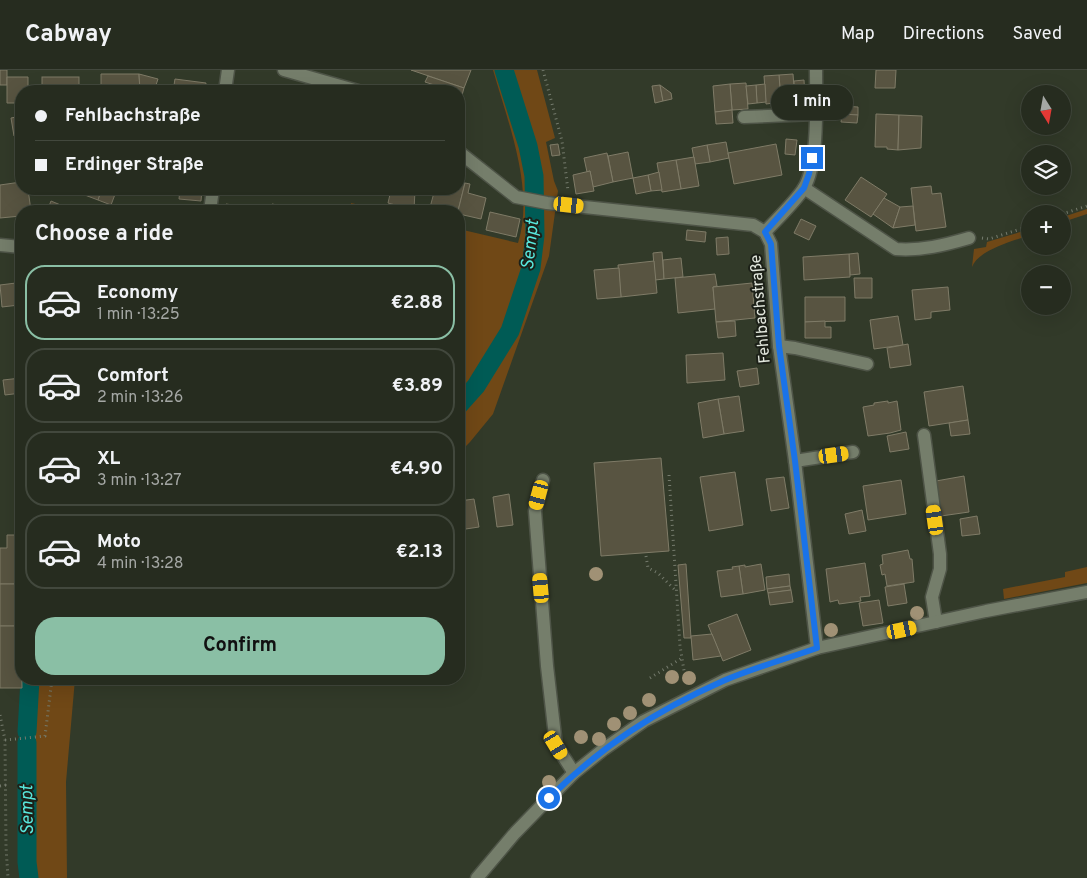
<!DOCTYPE html>
<html lang="en">
<head>
<meta charset="utf-8">
<style>
	:root { --surface:#262c1f; --page:#32382c; --text:#f1f3f6; --muted:#a4a7a4; --line:#42483d; --accent:#8abfa5 }
	body { margin:0; font-family:Overpass,sans-serif; background:var(--page); color:var(--text); height:100vh; display:flex; flex-direction:column; font-size:19px; white-space:nowrap }
	* { box-sizing:border-box; margin:0 }
	p { font-size:16px; color:var(--muted) }
	.icon { flex:none; width:28px; height:28px; fill:none; stroke:currentColor; stroke-width:2; stroke-linecap:round; stroke-linejoin:round }
	.map { position:relative; flex:1; overflow:hidden }
	.panel { position:absolute; left:15px; top:135px; width:450px; height:480px; display:flex; flex-direction:column; background:var(--surface); border-radius:20px; box-shadow:0 5px 20px #0002,0 0 0 1px var(--line) }
	.panel>* { flex:none }
	.guide { position:absolute; left:15px; top:15px; width:450px; height:110px; border-radius:20px; box-shadow:0 5px 20px #0002,0 0 0 1px var(--line); display:grid; align-content:center; height:110px; padding:0 20px; background:var(--surface) }
	.needle { width:32px; rotate:169deg }
	.controls { position:absolute; left:1021px; top:15px; display:grid; gap:10px }
	.controls a { display:grid; place-items:center; width:50px; height:50px; border-radius:50%; background:var(--surface); box-shadow:0 5px 20px #0002,0 0 0 1px var(--line); font-size:25px }
	.end { position:absolute; width:22px; height:22px; margin:-11px; border:6px solid #1a73e8; background:#fff; box-shadow:0 0 0 2px #fff }
	.from { border-radius:50% }
	.bubble { position:absolute; height:35px; border-radius:18px; background:var(--surface); box-shadow:0 5px 20px #0002,0 0 0 1px var(--line); font-size:16px; font-weight:700; line-height:35px; text-align:center }
	.car { position:absolute; width:15px; height:30px; margin:-15px -8px; border-radius:6px; box-shadow:0 0 4px 1px #0007; background:linear-gradient(#f5c518 24%,#345 0 40%,#f5c518 0 76%,#345 0 86%,#f5c518 0) }
	.guide b { display:flex; align-items:center; gap:18px; height:48px; font-size:19px }
	.guide b+b { border-top:1px solid var(--line) }
	.guide i { width:12px; height:12px; background:var(--text) }
	ul { padding:0; list-style:none }
	li { display:flex; align-items:center; gap:15px; height:75px; margin:0 10px 8px; padding:0 10px; border:2px solid var(--line); border-radius:20px }
	li div { flex:1 }
	li b { display:block; font-size:19px }
	li em { font-style:normal; font-weight:700 }
	li.on { border-color:var(--accent) }
	li>.icon { width:45px; height:45px; stroke-width:1.5 }
	h2 { padding:0 20px; font-size:22px; line-height:60px }
	.cta { display:flex; gap:10px; margin-top:auto; padding:10px 20px }
	.cta a { flex:1; height:58px; border-radius:20px; background:var(--accent); color:#111; font-size:20px; font-weight:700; line-height:58px; text-align:center }
	header { display:flex; align-items:center; gap:30px; box-sizing:border-box; height:70px; padding:0 25px; background:var(--surface); border-bottom:1px solid var(--line) }
	header strong { font-size:24px }
	nav { display:flex; gap:28px; margin-inline-start:auto; font-size:18px }
	.map>svg:first-child { display:block }
</style>
</head>
<body>
<header>
<strong>Cabway</strong>
<nav><a>Map</a><a>Directions</a><a>Saved</a></nav>
</header>
<div class="map">
<svg width="1087" height="808" viewBox="0 0 1087 808">
	<rect width="100%" height="100%" fill="#323a29"/>
	<!-- green -->
	<g fill="#704816">
		<path d="M493,0h44l18,68 -9,4 8,39 4,10 -9,65 -56,158 -23,28 -11,11v-224l59,14c17,-54 -10,-120 -25,-173z"/>
		<polygon points="351,133 385,141 351,141"/>
		<polygon points="1087,139 1087,144 1063,152 1063,147"/>
		<path d="M1030,159v6c-17,6 -52,15 -58,32l2,-18 12,-2 1,-5z"/>
		<polygon points="1087,497 1087,513 1004,529 1003,519 1065,507 1065,502"/>
		<polygon points="24,609 75,609 66,712 67,808 20,808"/>
	</g>
	<g fill="none" stroke-linecap="round" stroke-linejoin="round">
		<!-- canal -->
		<g stroke="#005b55" stroke-width="19">
			<polyline points="459,335 476,316 510,261 531,198 535,165 534,106 528,76 504,0"/>
			<polyline points="27,662 30,609"/>
			<polyline points="27,672 27,792 29,808"/>
		</g>
	</g>
	<!-- building -->
	<g fill="#585441" stroke="#7f7b67">
		<rect x="0" y="0" width="7" height="15"/>
		<polygon points="411,0 471,0 464,18"/>
		<polygon points="876,0 896,0 895,18 875,18"/>
		<polygon points="101,4 139,4 140,21 101,21"/>
		<polygon points="139,4 158,9 154,21 140,21"/>
		<polygon points="793,4 795,31 781,32 779,5"/>
		<polygon points="779,5 781,32 766,34 764,6"/>
		<polygon points="428,6 464,18 462,25 459,23 459,21 453,21 425,12"/>
		<polygon points="7,7 28,7 28,21 21,21 21,33 7,33"/>
		<rect x="42" y="7" width="37" height="14"/>
		<polygon points="175,9 206,13 205,21 173,21"/>
		<polygon points="804,10 805,28 795,29 794,11"/>
		<polygon points="746,13 748,39 732,40 730,14"/>
		<polygon points="730,14 732,40 715,42 713,16"/>
		<polygon points="765,14 766,32 757,33 756,15"/>
		<polygon points="660,15 663,31 655,33 652,16"/>
		<polygon points="660,15 671,23 672,29 663,31"/>
		<polygon points="756,15 757,33 748,34 746,16"/>
		<polygon points="842,36 858,37 858,45 842,44"/>
		<polygon points="732,40 733,53 716,54 715,42"/>
		<polygon points="842,44 858,45 857,53 841,52"/>
		<polygon points="876,44 899,45 898,80 887,79 887,77 875,77"/>
		<polygon points="899,45 922,46 921,78 898,80"/>
		<polygon points="21,46 21,65 14,66 11,48"/>
		<polygon points="786,69 797,70 795,85 785,84"/>
		<polygon points="726,72 729,88 710,92 707,75"/>
		<polygon points="558,74 560,85 552,86 550,75"/>
		<polygon points="776,74 782,105 734,114 728,83"/>
		<polygon points="707,75 710,92 695,94 692,78"/>
		<polygon points="628,82 633,108 613,112 608,86"/>
		<polygon points="607,83 613,112 593,117 590,101 587,102 584,88"/>
		<polygon points="694,87 699,116 681,119 676,90"/>
		<polygon points="676,90 681,119 662,122 657,93"/>
		<polygon points="590,101 594,121 576,124 573,105"/>
		<polygon points="659,102 662,120 651,121 648,105"/>
		<polygon points="648,105 651,121 636,124 633,108"/>
		<polygon points="861,107 887,124 871,147 845,130"/>
		<polygon points="21,112 21,119 28,119 31,141 21,141 21,146 0,148 0,115"/>
		<polygon points="459,112 465,113 458,141 429,141 435,119 459,119"/>
		<polygon points="465,113 470,114 468,123 486,128 481,149 459,144 458,141"/>
		<polygon points="931,116 932,124 941,123 946,157 916,161 911,118"/>
		<polygon points="69,119 102,119 98,130"/>
		<polygon points="102,119 117,119 111,135 98,130"/>
		<polygon points="136,119 180,119 180,124"/>
		<polygon points="180,119 202,119 201,131 179,129"/>
		<polygon points="391,120 415,120 414,140 388,133"/>
		<polygon points="884,128 900,137 893,158 873,144"/>
		<polygon points="51,131 75,141 47,141"/>
		<polygon points="226,134 271,141 225,141"/>
		<polygon points="272,134 293,138 292,141 271,141"/>
		<polygon points="913,136 915,155 893,158 900,137"/>
		<polygon points="490,142 520,149 516,167 486,160"/>
		<polygon points="801,149 816,156 809,170 794,163"/>
		<polygon points="687,160 706,162 705,172 686,170"/>
		<polygon points="728,167 729,184 717,185 716,168"/>
		<polygon points="662,182 664,209 655,210 653,183"/>
		<polygon points="858,183 860,204 850,205 849,184"/>
		<polygon points="849,184 850,207 804,210 803,187"/>
		<polygon points="681,188 683,207 664,209 663,190"/>
		<polygon points="654,191 657,223 621,227 618,195"/>
		<polygon points="619,198 621,227 597,229 594,200"/>
		<polygon points="715,204 717,216 713,217 715,239 678,243 675,208"/>
		<polygon points="854,208 872,208 872,228 855,228"/>
		<polygon points="16,213 19,235 2,237 0,215"/>
		<polygon points="752,213 755,248 716,252 713,217"/>
		<polygon points="948,217 950,240 931,242 931,248 915,250 912,220"/>
		<polygon points="805,227 845,227 845,251 805,252"/>
		<polygon points="898,246 903,275 874,279 870,250"/>
		<polygon points="735,251 736,266 718,268 716,252"/>
		<polygon points="825,251 825,257 831,257 831,268 805,268 805,252"/>
		<polygon points="908,274 911,295 890,298 887,278"/>
		<polygon points="723,283 725,310 687,313 686,285"/>
		<polygon points="757,298 759,314 740,317 737,301"/>
		<polygon points="21,308 21,323 5,325 3,310"/>
		<polygon points="963,316 968,350 929,356 924,322"/>
		<polygon points="739,326 744,361 724,364 718,329"/>
		<polygon points="718,329 724,364 703,368 698,333"/>
		<polygon points="888,331 888,333 897,331 901,360 890,363 868,366 863,337 874,335 874,333"/>
		<polygon points="968,350 970,364 951,366 949,353"/>
		<polygon points="906,362 909,379 890,382 887,366"/>
		<polygon points="661,388 669,481 601,486 594,393"/>
		<polygon points="735,402 743,455 709,461 700,407"/>
		<polygon points="964,406 969,442 941,446 936,411"/>
		<polygon points="784,407 789,438 771,441 766,409"/>
		<polygon points="901,410 906,444 868,450 863,416"/>
		<polygon points="509,424 513,455 497,457 493,427"/>
		<polygon points="474,429 479,457 459,460 459,431"/>
		<polygon points="862,440 866,461 849,464 845,444"/>
		<polygon points="977,446 980,464 962,466 960,449"/>
		<polygon points="7,465 21,465 21,514 0,514 0,478 7,478"/>
		<polygon points="908,480 910,489 912,489 914,512 887,516 885,504 882,505 880,495 883,494 882,485"/>
		<polygon points="865,493 870,526 860,527 861,531 839,534 838,530 830,532 826,499"/>
		<polygon points="686,494 691,568 684,568 678,495"/>
		<polygon points="761,494 765,520 743,524 739,496 745,495 745,497"/>
		<polygon points="739,496 743,524 721,527 717,501 733,499 732,497"/>
		<polygon points="789,504 790,516 767,519 766,507"/>
		<rect x="0" y="514" width="21" height="42"/>
		<polygon points="904,514 907,533 888,536 885,517"/>
		<polygon points="790,516 791,520 768,523 767,519"/>
		<polygon points="791,520 793,532 770,535 768,523"/>
		<polygon points="879,530 883,553 863,556 859,533"/>
		<polygon points="737,544 751,580 723,591 708,555"/>
		<polygon points="0,556 21,556 22,618 0,618"/>
		<polygon points="712,564 721,586 693,590 691,566"/>
	</g>
	<g fill="none" stroke-linecap="round" stroke-linejoin="round">
		<!-- minor casing -->
		<g stroke="#4e5447" stroke-width="15">
			<g id="minor">
				<polyline points="284,0 358,21"/>
				<polyline points="225,21 228,0"/>
				<polyline points="744,47 815,44"/>
				<polyline points="459,82 516,127 547,133 753,155 765,162 771,174 779,276 795,391 817,578"/>
				<path d="M804,118l92,61c25,2 49,-4 73,-11"/>
				<polyline points="210,141 213,119"/>
				<path d="M765,162c11,-12 31,-31 39,-44 15,-25 12,-88 12,-118"/>
				<polyline points="0,175 21,177"/>
				<polyline points="779,276 795,278 867,294"/>
				<polyline points="924,365 940,484 940,499 932,527 936,552"/>
				<polyline points="795,391 853,382"/>
				<polyline points="543,410 535,441 547,596 556,675 574,703"/>
				<polyline points="477,808 515,763 549,728 574,703 604,679 644,651 725,610 817,578 986,541 1087,522"/>
			</g>
		</g>
		<!-- path -->
		<g stroke="#757b6d" stroke-width="3" stroke-dasharray="1 4" stroke-linecap="butt">
			<polyline points="543,0 562,71 568,121"/>
			<polyline points="1062,144 1087,136"/>
			<polyline points="982,168 989,169 1030,156"/>
			<polyline points="669,405 680,576 686,613"/>
			<polyline points="646,486 648,498 658,503 675,520"/>
			<polyline points="650,608 682,588"/>
			<polyline points="0,645 5,670 6,777 8,808"/>
			<polyline points="5,670 45,666 52,609"/>
			<polyline points="0,716 6,715"/>
		</g>
		<!-- minor -->
		<use href="#minor" stroke="#757e6b" stroke-width="12"/>
	</g>
	<!-- trees -->
	<g fill="#a09175">
		<circle cx="596" cy="504" r="7"/>
		<circle cx="917" cy="543" r="7"/>
		<circle cx="831" cy="560" r="7"/>
		<circle cx="672" cy="607" r="7"/>
		<circle cx="689" cy="608" r="7"/>
		<circle cx="649" cy="630" r="7"/>
		<circle cx="630" cy="643" r="7"/>
		<circle cx="614" cy="654" r="7"/>
		<circle cx="581" cy="667" r="7"/>
		<circle cx="599" cy="669" r="7"/>
		<circle cx="549" cy="712" r="7"/>
	</g>
	<g fill="none" stroke-linecap="round" stroke-linejoin="round">
		<!-- route -->
		<path stroke="#1a73e8" stroke-width="6" d="M549,728c53,-52 106,-87 174,-117 30,-13 63,-22 94,-33l-22,-187 -16,-115 -8,-102 -6,-12 39,-44 5,-14 3,-16"/>
	</g>
	<g text-anchor="middle" dominant-baseline="central" stroke-width="4" stroke-linejoin="round" paint-order="stroke">
		<!-- street labels -->
		<g font-size="16" fill="#e2e7dd" stroke="#1c2018">
			<text transform="translate(761 239) rotate(-95)">Fehlbachstraße</text>
		</g>
		<!-- water labels -->
		<g font-size="18" font-style="italic" fill="#58e7dc" stroke="#1c2018">
			<text transform="translate(531 175) rotate(-84)">Sempt</text>
			<text transform="translate(28 740) rotate(-91)">Sempt</text>
		</g>
	</g>
</svg>
<div class="controls">
<a><svg class="needle" viewBox="-14 -14 28 28"><path d="M0-13l5 13h-10z" fill="#e53935"/><path d="M0 13l5-13h-10z" fill="#a4a7a4"/></svg></a>
<a><svg class="icon" aria-label="layers" viewBox="0 0 24 24"><path d="M12 4l9 5-9 5-9-5zM3 14l9 5 9-5"/></svg></a>
<a>+</a>
<a>−</a>
</div>
<i class="end from" style="left:549px;top:728px"></i>
<i class="end" style="left:812px;top:88px"></i>
<div class="bubble" style="left:771px;top:15px;width:82px">1 min</div>
<i class="car" style="left:569px;top:135px;rotate:96deg"></i>
<i class="car" style="left:834px;top:385px;rotate:82deg"></i>
<i class="car" style="left:539px;top:425px;rotate:195deg"></i>
<i class="car" style="left:935px;top:450px;rotate:352deg"></i>
<i class="car" style="left:541px;top:518px;rotate:355deg"></i>
<i class="car" style="left:902px;top:560px;rotate:78deg"></i>
<i class="car" style="left:556px;top:675px;rotate:149deg"></i>
<div class="guide">
<b><i class="from"></i>Fehlbachstraße</b>
<b><i></i>Erdinger Straße</b>
</div>
<section class="panel">
<h2>Choose a ride</h2>
<ul>
<li class="on"><svg class="icon" aria-label="car" viewBox="0 0 24 24"><path d="M5 17H2v-5l4-1 3-4h7l3 4 3 1v5h-3M9 17h6M6 11h13"/><circle cx="7" cy="17" r="2"/><circle cx="17" cy="17" r="2"/></svg><div><b>Economy</b><p>1 min · 13:25</p></div><em>€2.88</em></li>
<li><svg class="icon" aria-label="car" viewBox="0 0 24 24"><path d="M5 17H2v-5l4-1 3-4h7l3 4 3 1v5h-3M9 17h6M6 11h13"/><circle cx="7" cy="17" r="2"/><circle cx="17" cy="17" r="2"/></svg><div><b>Comfort</b><p>2 min · 13:26</p></div><em>€3.89</em></li>
<li><svg class="icon" aria-label="car" viewBox="0 0 24 24"><path d="M5 17H2v-5l4-1 3-4h7l3 4 3 1v5h-3M9 17h6M6 11h13"/><circle cx="7" cy="17" r="2"/><circle cx="17" cy="17" r="2"/></svg><div><b>XL</b><p>3 min · 13:27</p></div><em>€4.90</em></li>
<li><svg class="icon" aria-label="car" viewBox="0 0 24 24"><path d="M5 17H2v-5l4-1 3-4h7l3 4 3 1v5h-3M9 17h6M6 11h13"/><circle cx="7" cy="17" r="2"/><circle cx="17" cy="17" r="2"/></svg><div><b>Moto</b><p>4 min · 13:28</p></div><em>€2.13</em></li>
</ul>
<div class="cta"><a>Confirm</a></div>
</section>
</div>
</body>
</html>
